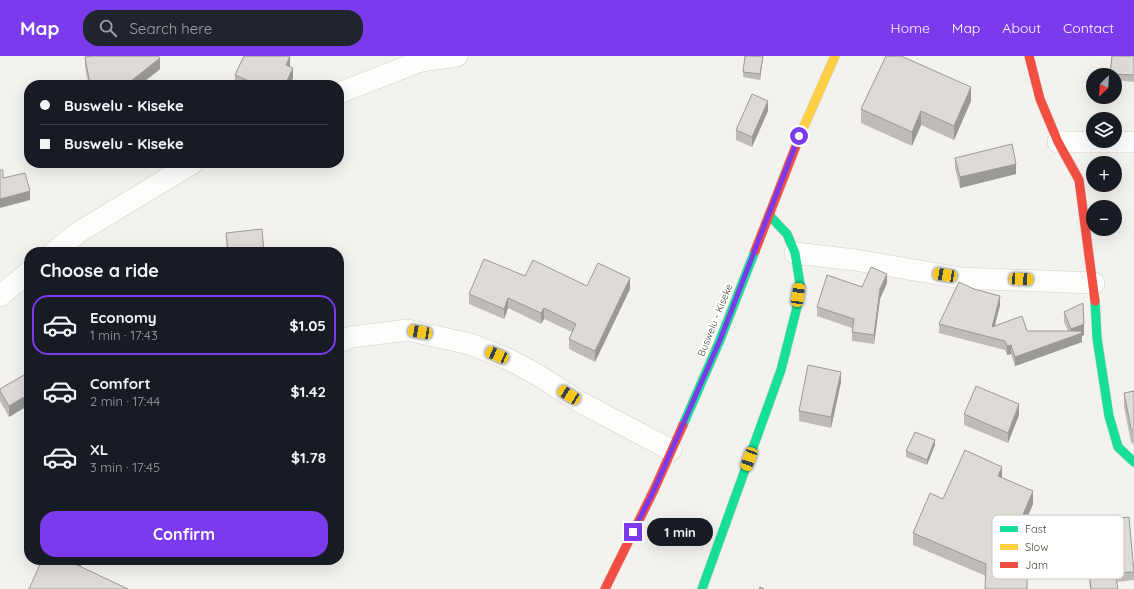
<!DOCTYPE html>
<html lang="en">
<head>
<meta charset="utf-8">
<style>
	:root { --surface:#171b24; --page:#20242c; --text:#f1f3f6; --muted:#9ea1a6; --line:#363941; --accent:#7c3aed }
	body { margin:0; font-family:Quicksand,sans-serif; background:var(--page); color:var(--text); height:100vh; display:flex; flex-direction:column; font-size:15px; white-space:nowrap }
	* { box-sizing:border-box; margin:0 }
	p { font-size:13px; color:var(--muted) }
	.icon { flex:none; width:22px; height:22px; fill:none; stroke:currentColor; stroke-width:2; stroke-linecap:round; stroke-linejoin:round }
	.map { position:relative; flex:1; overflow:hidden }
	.drawer { position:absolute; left:24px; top:191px; width:320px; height:318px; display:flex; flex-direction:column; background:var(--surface); border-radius:16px; box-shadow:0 4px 16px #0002 }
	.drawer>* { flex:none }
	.hud { position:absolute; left:24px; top:24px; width:320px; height:88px; border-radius:16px; box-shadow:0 4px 16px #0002; display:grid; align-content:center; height:88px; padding:0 16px; background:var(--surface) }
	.needle { width:26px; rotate:205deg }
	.fabs { position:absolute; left:1086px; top:12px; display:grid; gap:8px }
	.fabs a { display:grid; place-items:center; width:36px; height:36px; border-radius:50%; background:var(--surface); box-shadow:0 4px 16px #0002; font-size:20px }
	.end { position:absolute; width:18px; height:18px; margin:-9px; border:5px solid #7c3aed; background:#fff; box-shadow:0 0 0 2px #fff }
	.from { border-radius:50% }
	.bubble { position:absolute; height:28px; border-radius:14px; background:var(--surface); box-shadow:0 4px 16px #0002; font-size:13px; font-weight:700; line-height:28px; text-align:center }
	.car { position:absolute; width:12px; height:24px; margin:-12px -6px; border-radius:5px; box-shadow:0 0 3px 1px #0007; background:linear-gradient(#f5c518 24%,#345 0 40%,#f5c518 0 76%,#345 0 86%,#f5c518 0) }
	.hud b { display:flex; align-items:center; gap:14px; height:38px; font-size:15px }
	.hud b+b { border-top:1px solid var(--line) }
	.hud i { width:10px; height:10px; background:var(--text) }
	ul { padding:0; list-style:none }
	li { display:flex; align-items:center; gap:12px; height:60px; margin:0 8px 6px; padding:0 8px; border:2px solid transparent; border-radius:16px }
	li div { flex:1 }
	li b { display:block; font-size:15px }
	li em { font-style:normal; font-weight:700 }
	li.selected { border-color:var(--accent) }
	li>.icon { width:36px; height:36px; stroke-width:1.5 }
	h2 { padding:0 16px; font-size:18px; line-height:48px }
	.cta { display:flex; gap:8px; margin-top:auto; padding:8px 16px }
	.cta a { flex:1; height:46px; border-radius:16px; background:var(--accent); color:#fff; font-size:16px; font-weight:700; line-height:46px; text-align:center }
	header { display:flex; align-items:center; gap:24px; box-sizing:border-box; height:56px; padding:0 20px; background:var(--accent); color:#fff }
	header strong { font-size:19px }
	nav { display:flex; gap:22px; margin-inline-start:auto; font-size:14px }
	.search { width:280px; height:36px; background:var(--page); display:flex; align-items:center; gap:10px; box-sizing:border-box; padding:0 14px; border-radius:16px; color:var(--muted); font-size:15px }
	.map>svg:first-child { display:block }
</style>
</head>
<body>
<header>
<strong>Map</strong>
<div class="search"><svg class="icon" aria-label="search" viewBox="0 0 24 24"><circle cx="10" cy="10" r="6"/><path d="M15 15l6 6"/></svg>Search here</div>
<nav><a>Home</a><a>Map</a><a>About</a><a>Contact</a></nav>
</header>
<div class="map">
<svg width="1134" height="533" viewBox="0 0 1134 533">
	<rect width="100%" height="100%" fill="#f4f2ee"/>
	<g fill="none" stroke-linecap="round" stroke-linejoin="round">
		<!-- street casing -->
		<g stroke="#d2d0cb" stroke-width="22">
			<g id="street">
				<polyline points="339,37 421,5 457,0"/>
				<polyline points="1058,86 1134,86"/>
				<polyline points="54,196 79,176 193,107"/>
				<polyline points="795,197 855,204 961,222 1094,227"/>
				<polyline points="0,240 29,216"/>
				<polyline points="339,286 351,281 407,274 470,288 510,304 536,318 580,346 671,394"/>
			</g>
		</g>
		<!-- fast casing -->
		<g stroke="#d3cfc5" stroke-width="10">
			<g id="fast">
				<polyline points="1095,245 1097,282 1109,360 1118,391 1134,406"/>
				<polyline points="683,369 720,284 755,195"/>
				<polyline points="702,533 781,314 797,251 800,228 795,197 787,178 769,159"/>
			</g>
		</g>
		<!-- slow casing -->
		<g stroke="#d3cfc5" stroke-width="10">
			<polyline id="slow" points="801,77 835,0"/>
		</g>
		<!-- jam casing -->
		<g stroke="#d3cfc5" stroke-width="10">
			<g id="jam">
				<polyline points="1029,0 1040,43 1058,86 1079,124 1095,245"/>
				<polyline points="755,195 801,77"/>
				<polyline points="605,533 654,434 683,369"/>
			</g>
		</g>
		<!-- street -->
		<use href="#street" stroke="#fdfdfc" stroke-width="21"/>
		<!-- fast -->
		<use href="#fast" stroke="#16e098" stroke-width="9"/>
		<!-- slow -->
		<use href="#slow" stroke="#ffcf43" stroke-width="9"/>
		<!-- jam -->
		<use href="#jam" stroke="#f24e42" stroke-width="9"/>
	</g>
	<!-- wall -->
	<g fill="#bfbcb8">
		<polygon points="763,0 760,24 743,21 743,16"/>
		<polygon points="1112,0 1134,0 1134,26 1115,24 1115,19 1110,19"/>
		<polygon points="85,1 160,13 140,29 89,29 85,12"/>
		<polygon points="290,11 293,22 290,29 235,29 235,19"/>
		<polygon points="971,45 954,84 921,69 912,90 861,67 861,53"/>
		<polygon points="768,55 752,91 736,84 736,74"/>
		<polygon points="955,102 1016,118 960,132 955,112"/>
		<polygon points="226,177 264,196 227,196"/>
		<polygon points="525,220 587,230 630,233 595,306 569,293 569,283 572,276 544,263 541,268 508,252 504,263 469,248 469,238"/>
		<polygon points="887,227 880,243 874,288 852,285 852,272 817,260 817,251 862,231"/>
		<polygon points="1000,249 995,270 1027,275 1068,275 1064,266 1064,256 1084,279 1082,280 1082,286 1015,310 1011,298 1007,299 1005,294 939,277 939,268"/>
		<polygon points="29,316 29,349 9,361 0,345 0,333"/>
		<polygon points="841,326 831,372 799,365 799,355"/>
		<polygon points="1134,335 1134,389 1131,386 1124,351 1124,337"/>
		<polygon points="964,358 1019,359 1008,387 964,369"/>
		<polygon points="935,389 927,409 906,401 906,395"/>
		<polygon points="1002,422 1033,448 1024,469 986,520 913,489 913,477 943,443"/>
		<polygon points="1109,463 1134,515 1134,524 1116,526 1118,533 1090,533 1086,490 1086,481 1109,478"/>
	</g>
	<!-- shaded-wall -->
	<g fill="#9b9996">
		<polygon points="290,0 290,10 286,19 286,9"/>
		<polygon points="763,0 760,24 760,18"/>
		<polygon points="160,2 160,13 140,29 126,29"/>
		<polygon points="293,12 293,22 290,29 285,29"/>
		<polygon points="971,31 971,45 954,84 954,70"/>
		<polygon points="768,45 768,55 752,91 752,81"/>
		<polygon points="921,55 921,69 912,90 912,76"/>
		<polygon points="1016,108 1016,118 960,132 960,121"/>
		<polygon points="30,135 30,144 0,152 0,143"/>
		<polygon points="887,218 887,227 880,243 874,288 874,279 880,233"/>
		<polygon points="630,222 630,233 595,306 595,295"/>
		<polygon points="1000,240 1000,249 992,280 992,271"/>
		<polygon points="508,242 508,252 504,263 504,253"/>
		<polygon points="544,252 544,263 541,268 541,257"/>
		<polygon points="1084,268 1084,279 1082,280 1082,286 1015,310 1015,301 1071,281 1071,273"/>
		<polygon points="1011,289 1011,298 1007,299 1007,290"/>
		<polygon points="841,316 841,326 831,372 831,361"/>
		<polygon points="29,338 29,349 9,361 9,350"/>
		<polygon points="1019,348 1019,359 1008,387 1008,377"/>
		<polygon points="935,384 935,389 927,409 927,404"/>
		<polygon points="1002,411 1002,424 998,420"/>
		<polygon points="1033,435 1033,448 1019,481 1019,468"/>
		<polygon points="77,504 84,504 75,522 75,508"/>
	</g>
	<!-- building -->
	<g fill="#dedbd6" stroke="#9b9996">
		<polygon points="92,0 158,0 160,2 126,29 90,29 85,1"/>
		<polygon points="244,0 290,0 286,9 293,12 285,29 258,29 235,19"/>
		<polygon points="745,0 763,0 760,18 743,16"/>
		<polygon points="886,0 901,0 971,31 954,70 921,55 912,76 861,53"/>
		<polygon points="1112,0 1134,0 1134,19 1110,18"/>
		<polygon points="752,38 768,45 752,81 736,74"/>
		<polygon points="1012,88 1016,108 960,121 955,102"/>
		<polygon points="0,114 3,114 3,122 25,117 30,135 0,143"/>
		<polygon points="262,173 264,196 228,196 226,177"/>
		<polygon points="484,203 525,220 533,204 587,230 598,207 630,222 595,295 569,283 576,268 544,252 541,257 508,242 504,253 469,238"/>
		<polygon points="871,211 887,218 880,233 874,279 852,276 854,263 817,251 827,219 862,231"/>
		<polygon points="959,226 974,233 1000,240 992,271 1022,260 1027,275 1081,275 1082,277 1015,301 1011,289 1007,290 1005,285 939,268"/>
		<polygon points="1083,247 1084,268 1071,273 1064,256"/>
		<polygon points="808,309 841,316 831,361 799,355"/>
		<polygon points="29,316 29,338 9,350 0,335 0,333"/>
		<polygon points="976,330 1019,348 1008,377 964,358"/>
		<polygon points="1134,335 1134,375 1131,372 1124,337"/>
		<polygon points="915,376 935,384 927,404 906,395"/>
		<polygon points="965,394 1002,411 998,420 1033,435 1019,468 1028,469 1027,533 985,533 986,508 913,477 930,437 943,443"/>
		<polygon points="1129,461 1134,516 1115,517 1118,533 1091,533 1086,481 1110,478 1109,463"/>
		<polygon points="42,504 77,504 75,508 128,533 29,533"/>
		<polygon points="760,531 764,533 759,533"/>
	</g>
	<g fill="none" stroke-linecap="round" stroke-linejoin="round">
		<!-- route -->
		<polyline stroke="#7c3aed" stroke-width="5" points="633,476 654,434 720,284 799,80"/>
	</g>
	<g text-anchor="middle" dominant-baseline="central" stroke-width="4" stroke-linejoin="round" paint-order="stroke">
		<!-- street labels -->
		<g font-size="10" fill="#4b4439" stroke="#fff">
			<text transform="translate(715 264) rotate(-68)">Buswelu - Kiseke</text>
		</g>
	</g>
	<!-- legend -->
	<rect x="992" y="459" width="132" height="64" rx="6" fill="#fff" stroke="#c9c7c4" stroke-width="1"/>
	<rect x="1000" y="470" width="18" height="6" fill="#16e098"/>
	<rect x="1000" y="488" width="18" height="6" fill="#ffcf43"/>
	<rect x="1000" y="506" width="18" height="6" fill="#f24e42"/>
	<g font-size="11" fill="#4b4439">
		<text x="1025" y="477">Fast</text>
		<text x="1025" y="495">Slow</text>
		<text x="1025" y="513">Jam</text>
	</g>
</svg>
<div class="fabs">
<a><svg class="needle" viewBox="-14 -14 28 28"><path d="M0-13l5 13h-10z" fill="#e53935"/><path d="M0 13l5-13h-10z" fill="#9ea1a6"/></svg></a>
<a><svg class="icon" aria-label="layers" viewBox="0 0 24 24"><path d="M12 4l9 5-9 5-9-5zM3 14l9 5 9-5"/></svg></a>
<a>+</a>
<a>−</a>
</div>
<i class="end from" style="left:799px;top:80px"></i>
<i class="end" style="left:633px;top:476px"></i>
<div class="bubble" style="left:647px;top:462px;width:66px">1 min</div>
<i class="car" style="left:945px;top:219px;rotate:280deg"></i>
<i class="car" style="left:1021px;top:223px;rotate:93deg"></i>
<i class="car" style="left:798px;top:239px;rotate:8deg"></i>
<i class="car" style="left:420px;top:276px;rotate:280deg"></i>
<i class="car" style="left:497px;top:299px;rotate:293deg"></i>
<i class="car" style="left:569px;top:339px;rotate:302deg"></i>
<i class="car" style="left:749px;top:403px;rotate:200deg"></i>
<div class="hud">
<b><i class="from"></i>Buswelu - Kiseke</b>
<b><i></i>Buswelu - Kiseke</b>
</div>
<section class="drawer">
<h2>Choose a ride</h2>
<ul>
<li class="selected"><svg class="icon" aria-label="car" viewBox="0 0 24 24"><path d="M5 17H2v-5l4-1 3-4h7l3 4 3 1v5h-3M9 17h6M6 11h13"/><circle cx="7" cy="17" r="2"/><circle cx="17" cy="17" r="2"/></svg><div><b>Economy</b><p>1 min · 17:43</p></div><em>$1.05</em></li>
<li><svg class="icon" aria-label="car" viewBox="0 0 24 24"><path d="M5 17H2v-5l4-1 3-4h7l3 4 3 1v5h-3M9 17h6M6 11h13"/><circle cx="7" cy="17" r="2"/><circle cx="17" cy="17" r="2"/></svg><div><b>Comfort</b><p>2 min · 17:44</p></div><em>$1.42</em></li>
<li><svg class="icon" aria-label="car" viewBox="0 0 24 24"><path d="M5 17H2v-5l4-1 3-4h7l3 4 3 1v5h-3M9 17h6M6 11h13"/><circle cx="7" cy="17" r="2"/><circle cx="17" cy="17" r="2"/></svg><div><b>XL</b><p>3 min · 17:45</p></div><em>$1.78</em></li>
</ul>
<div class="cta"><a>Confirm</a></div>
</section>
</div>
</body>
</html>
